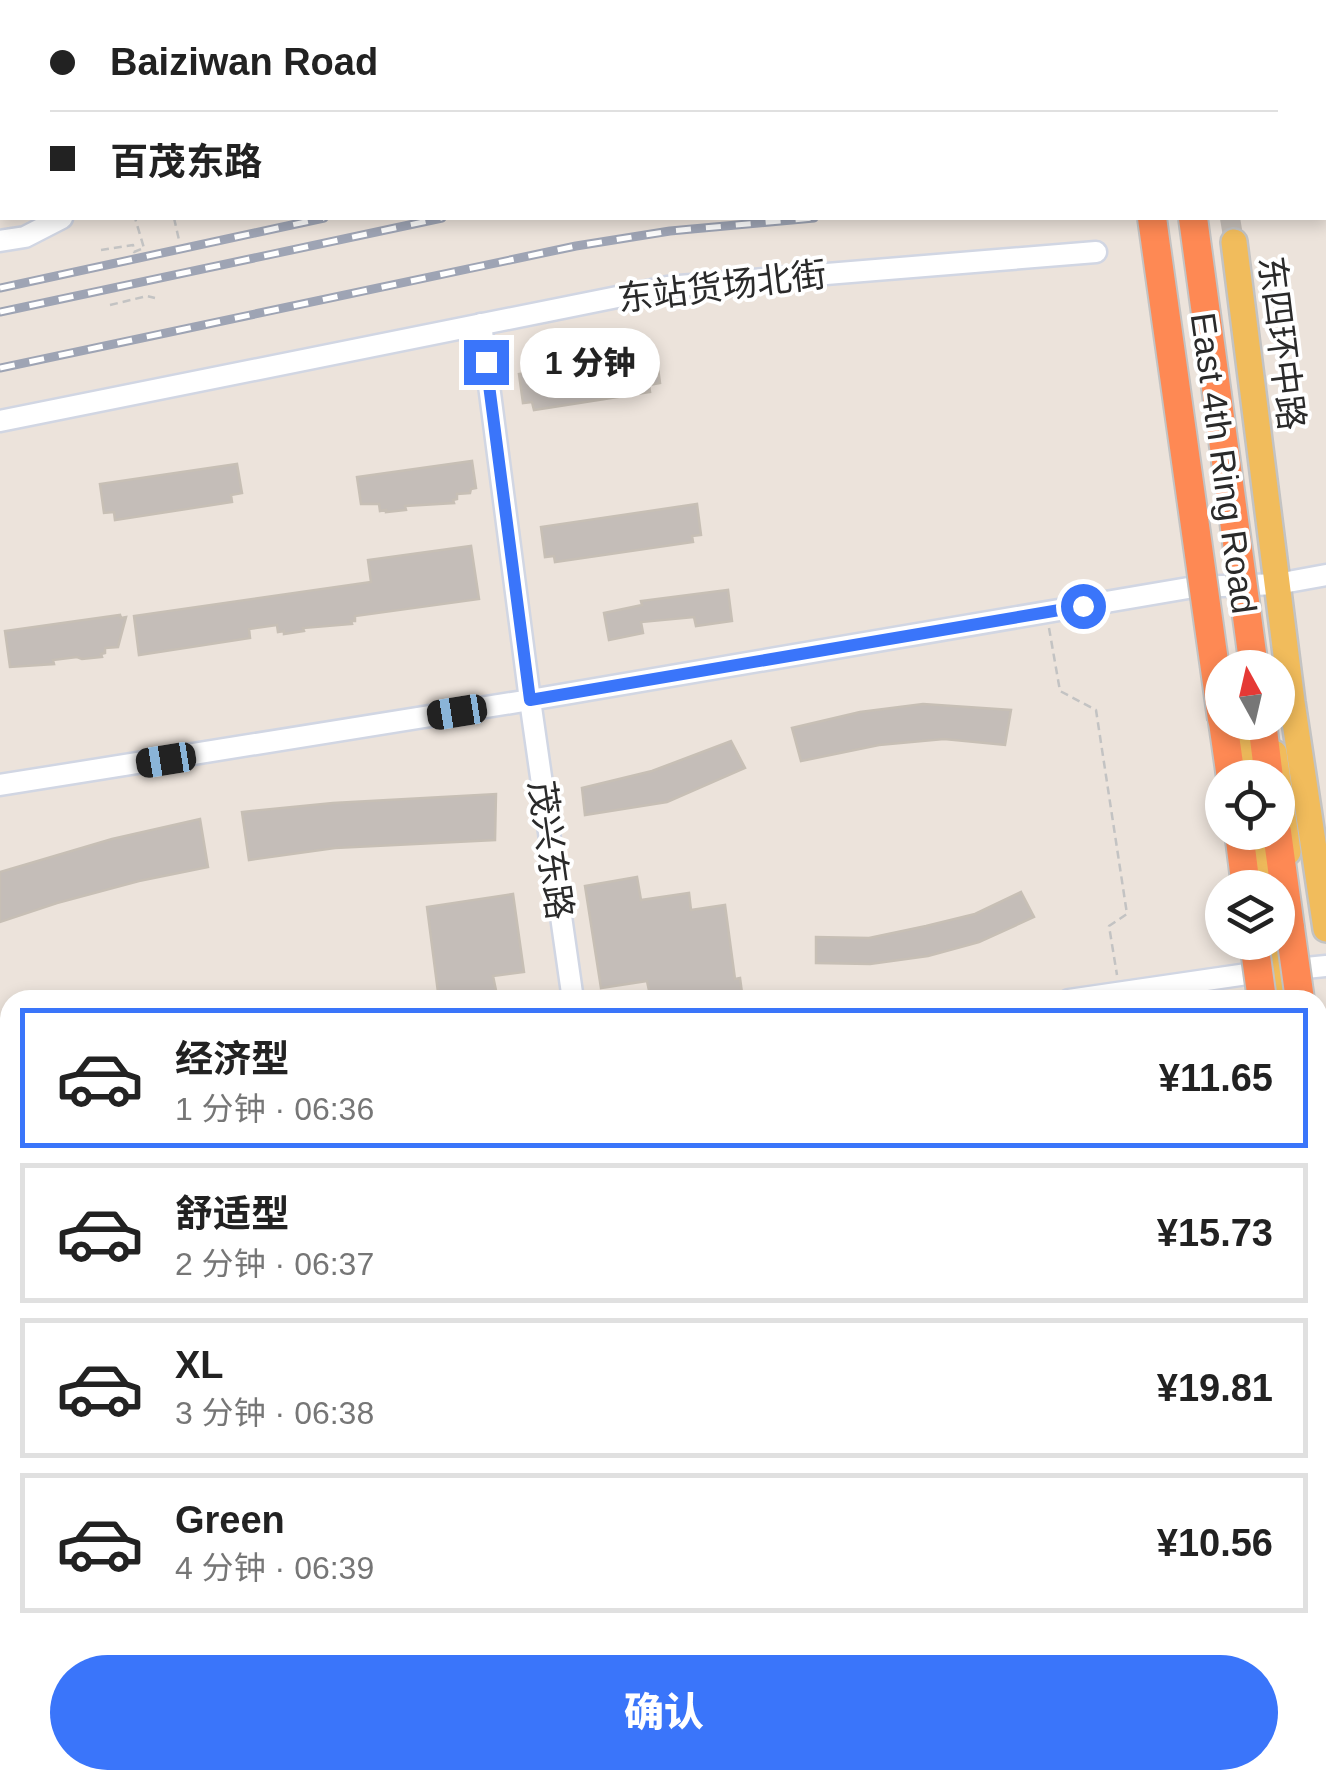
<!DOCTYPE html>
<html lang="zh">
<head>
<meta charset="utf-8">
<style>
	:root { --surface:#fff; --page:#f6f6f6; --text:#222; --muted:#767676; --line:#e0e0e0; --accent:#3a75fa }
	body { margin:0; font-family:Arial,"Noto Sans SC",sans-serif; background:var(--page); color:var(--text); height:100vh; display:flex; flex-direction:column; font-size:38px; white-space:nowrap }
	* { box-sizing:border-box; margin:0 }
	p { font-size:32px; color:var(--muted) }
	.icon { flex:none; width:55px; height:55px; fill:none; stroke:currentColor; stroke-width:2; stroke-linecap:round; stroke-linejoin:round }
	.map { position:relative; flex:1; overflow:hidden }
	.drawer { position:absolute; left:0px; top:990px; width:1328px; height:800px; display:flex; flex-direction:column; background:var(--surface); border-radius:30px 30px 0 0; box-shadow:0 5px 15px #0003 }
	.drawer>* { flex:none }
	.top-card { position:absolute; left:0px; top:0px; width:1328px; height:220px; box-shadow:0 5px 15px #0003; display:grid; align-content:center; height:220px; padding:0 50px; background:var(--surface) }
	.needle { width:65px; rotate:352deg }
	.tools { position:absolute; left:1205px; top:650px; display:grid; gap:20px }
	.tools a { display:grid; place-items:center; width:90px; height:90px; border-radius:50%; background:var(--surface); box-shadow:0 5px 15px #0003; font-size:50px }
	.end { position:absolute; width:45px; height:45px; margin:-22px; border:12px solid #3a75fa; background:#fff; box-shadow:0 0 0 5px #fff }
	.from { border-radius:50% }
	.bubble { position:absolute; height:70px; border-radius:35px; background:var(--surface); box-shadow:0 5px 15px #0003; font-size:32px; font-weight:800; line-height:70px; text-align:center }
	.car { position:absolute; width:30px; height:60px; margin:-30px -15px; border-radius:12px; box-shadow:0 0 8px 2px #0007; background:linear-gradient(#222 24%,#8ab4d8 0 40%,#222 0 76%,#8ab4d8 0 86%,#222 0) }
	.top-card b { display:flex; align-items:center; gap:35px; height:95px; font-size:38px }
	.top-card b+b { border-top:2px solid var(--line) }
	.top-card i { width:25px; height:25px; background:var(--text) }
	ul { padding:18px 0 0; list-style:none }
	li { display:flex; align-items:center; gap:30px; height:140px; margin:0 20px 15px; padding:0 30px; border:5px solid var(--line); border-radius:0px }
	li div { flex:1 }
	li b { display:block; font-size:38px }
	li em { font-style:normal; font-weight:800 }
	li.on { border-color:var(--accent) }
	li>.icon { width:90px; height:90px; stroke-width:1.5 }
	.button { display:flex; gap:20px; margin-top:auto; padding:20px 50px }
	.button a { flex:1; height:115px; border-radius:60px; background:var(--accent); color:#fff; font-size:40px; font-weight:800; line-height:115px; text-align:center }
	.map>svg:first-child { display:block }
</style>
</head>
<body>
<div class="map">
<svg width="1326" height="1790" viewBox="0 0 1326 1790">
	<rect width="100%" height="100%" fill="#ece3db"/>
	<!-- education -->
	<g fill="#eedecb">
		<polygon points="10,1200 10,1579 8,1578 0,1516 0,1202"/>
		<polygon points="481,1780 667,1780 668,1790 483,1790"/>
	</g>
	<!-- park -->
	<polygon fill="#bae397" points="708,1780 1301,1780 1303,1790 709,1790"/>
	<!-- building -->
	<g fill="#c4bdb8" stroke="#c7bfb5" stroke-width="2.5">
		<polygon points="656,353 660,383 649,385 650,392 534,410 532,402 523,403 519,374"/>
		<polygon points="472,461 476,488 471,489 470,493 457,494 457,499 453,500 454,503 405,506 406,510 386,512 386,510 380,511 379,504 361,504 357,477"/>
		<polygon points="237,464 242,493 231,495 232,502 115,520 114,512 104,513 100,484"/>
		<polygon points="697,504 701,535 692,536 693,542 555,562 554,556 545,557 541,527"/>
		<polygon points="471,546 479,599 355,616 355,621 351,621 352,624 303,628 304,631 284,634 284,631 278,632 277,625 249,629 250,638 139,655 134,616 371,582 368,560"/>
		<polygon points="728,590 732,621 696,626 694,617 641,622 643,633 609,640 604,613 642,605 641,601"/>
		<polygon points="120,615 121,618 126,617 118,647 105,648 105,653 101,654 102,657 82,659 77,657 53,660 54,664 10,667 5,631"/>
		<polygon points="923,704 1011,710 1005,745 944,739 879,745 801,761 792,728 860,712"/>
		<polygon points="731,741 745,768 667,802 585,815 582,788 652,771"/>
		<polygon points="496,794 495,840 335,848 249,860 242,812 333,803"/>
		<polygon points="200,819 208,867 139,881 57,903 0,922 0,872 112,839"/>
		<polygon points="637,877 641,900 689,893 691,910 725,905 735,979 740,978 743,1000 651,1000 647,981 601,988 585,886"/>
		<polygon points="1021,892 1034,917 979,942 928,956 870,964 816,963 816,937 869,938 926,926 975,914"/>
		<polygon points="513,894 524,972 493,976 498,1000 439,1000 427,907"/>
	</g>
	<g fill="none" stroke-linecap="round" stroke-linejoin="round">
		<!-- minor-tunnel -->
		<polyline stroke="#c5beb8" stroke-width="20" stroke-dasharray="20 10" stroke-linecap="butt" points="1230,218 1234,242"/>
		<!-- minor casing -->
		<g stroke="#d1d6e3" stroke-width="25">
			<g id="minor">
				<polyline points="1077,0 1078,2"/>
				<polyline points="1203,0 1203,2"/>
				<polyline points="1325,87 1326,87"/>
				<polyline points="0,166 2,173"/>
				<polyline points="0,241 25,237 62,218"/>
				<polyline points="481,324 530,700 573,1000"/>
				<polyline points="0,421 667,287 1096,252"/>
				<polyline points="0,785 530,700 1194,587 1277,584 1326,575"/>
				<polyline points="1069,1000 1247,974 1326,966"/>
				<polyline points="0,1160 10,1158"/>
				<polyline points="1318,1494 1326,1554"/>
				<polyline points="683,1780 685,1790"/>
			</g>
		</g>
		<!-- major casing -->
		<g stroke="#c3c3c3" stroke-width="30">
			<g id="major">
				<polyline points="1234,242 1292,702 1326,929"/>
				<polyline points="1240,722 1251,778"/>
				<polyline points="1274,753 1288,852"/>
				<polyline points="1257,832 1264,888"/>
				<polyline points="1270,942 1278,1000"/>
				<polyline points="1318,1052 1326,1113"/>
				<polyline points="1318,1299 1326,1363"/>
				<polyline points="0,1663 10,1735"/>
				<polyline points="16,1780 18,1790"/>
			</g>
		</g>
		<!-- highway casing -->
		<g stroke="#c3c3c3" stroke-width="32">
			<g id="highway">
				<polyline points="1121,0 1121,2"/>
				<polyline points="1163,0 1163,2"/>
				<polyline points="1223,722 1231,778"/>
				<polyline points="1262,722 1269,778"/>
				<polyline points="1239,832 1246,888"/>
				<polyline points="1277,832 1290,928"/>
				<polyline points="1318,1128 1326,1189"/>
				<polyline points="1318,1391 1326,1451"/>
			</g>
		</g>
		<!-- path -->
		<g stroke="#c3c3c3" stroke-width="2.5" stroke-dasharray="8 5" stroke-linecap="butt">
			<polyline points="174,218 179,240"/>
			<polyline points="101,250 133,245 134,252 144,248 135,218"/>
			<polyline points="110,305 147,296 155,298"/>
			<polyline points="1049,628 1060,691 1096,710 1127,914 1109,926 1117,975"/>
			<polyline points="816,1780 819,1790"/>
			<polyline points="963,1780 970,1790"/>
			<polyline points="1100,1780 1102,1790"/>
			<polyline points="1155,1780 1157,1790"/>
			<polyline points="762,1790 765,1780"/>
		</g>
		<!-- minor -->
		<use href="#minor" stroke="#fff" stroke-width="20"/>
		<!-- major -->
		<use href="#major" stroke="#f1bc5c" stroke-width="25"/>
		<!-- highway -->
		<use href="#highway" stroke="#fe8954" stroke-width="28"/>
		<!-- rail casing -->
		<g stroke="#9ea4b4" stroke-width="9">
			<g id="rail">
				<polyline points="1325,105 1326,105"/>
				<polyline points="1325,129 1326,129"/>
				<polyline points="1325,173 1326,173"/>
				<polyline points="0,288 324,218"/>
				<polyline points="0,312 442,218"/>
				<polyline points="0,368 576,246 670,231 814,218"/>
			</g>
		</g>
		<!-- rail -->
		<use href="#rail" stroke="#fff" stroke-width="5" stroke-dasharray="15" stroke-linecap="butt"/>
		<!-- highway-bridge casing -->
		<g stroke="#c3c3c3" stroke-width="32" stroke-linecap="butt">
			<g id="highway-bridge">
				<polyline points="1152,218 1222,719"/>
				<polyline points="1193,218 1254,668"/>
				<polyline points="1290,928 1300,1000"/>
				<polyline points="1254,942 1262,1000"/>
			</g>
		</g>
		<!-- highway-bridge -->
		<use href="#highway-bridge" stroke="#fe8954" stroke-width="28"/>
	</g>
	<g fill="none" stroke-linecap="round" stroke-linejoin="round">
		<!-- route -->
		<polyline stroke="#3a75fa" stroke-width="12" points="486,362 530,700 1083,606"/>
	</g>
	<g text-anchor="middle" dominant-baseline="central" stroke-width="8" stroke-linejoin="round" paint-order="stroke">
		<!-- street labels -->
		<g font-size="35" fill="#2a2a2a" stroke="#fff">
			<text transform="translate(722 286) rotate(-7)">东站货场北街</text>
			<text transform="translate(1282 343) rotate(83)">东四环中路</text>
			<text transform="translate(1224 463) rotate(82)">East 4th Ring Road</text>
			<text transform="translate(551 850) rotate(82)">茂兴东路</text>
		</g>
	</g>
</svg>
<div class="tools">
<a><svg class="needle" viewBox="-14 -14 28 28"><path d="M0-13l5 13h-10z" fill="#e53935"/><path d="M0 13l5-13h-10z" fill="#767676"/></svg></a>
<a><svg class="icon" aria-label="locate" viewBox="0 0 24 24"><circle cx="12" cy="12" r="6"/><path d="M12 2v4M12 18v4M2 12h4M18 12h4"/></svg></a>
<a><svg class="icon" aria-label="layers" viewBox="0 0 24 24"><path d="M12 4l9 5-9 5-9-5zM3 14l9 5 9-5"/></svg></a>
</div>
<i class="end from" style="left:1083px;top:606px"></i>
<i class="end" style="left:486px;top:362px"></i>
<div class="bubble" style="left:520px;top:328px;width:140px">1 分钟</div>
<i class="car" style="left:457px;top:712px;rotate:261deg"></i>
<i class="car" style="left:166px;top:760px;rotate:261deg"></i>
<div class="top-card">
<b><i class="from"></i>Baiziwan Road</b>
<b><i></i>百茂东路</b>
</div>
<section class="drawer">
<ul>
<li class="on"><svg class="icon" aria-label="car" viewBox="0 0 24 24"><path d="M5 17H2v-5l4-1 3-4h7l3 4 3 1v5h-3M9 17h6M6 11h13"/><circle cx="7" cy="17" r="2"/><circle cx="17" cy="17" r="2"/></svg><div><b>经济型</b><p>1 分钟 · 06:36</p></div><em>¥11.65</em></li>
<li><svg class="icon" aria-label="car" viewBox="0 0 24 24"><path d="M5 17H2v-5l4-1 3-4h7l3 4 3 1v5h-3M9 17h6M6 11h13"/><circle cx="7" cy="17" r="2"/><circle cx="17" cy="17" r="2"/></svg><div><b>舒适型</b><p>2 分钟 · 06:37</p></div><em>¥15.73</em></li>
<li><svg class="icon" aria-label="car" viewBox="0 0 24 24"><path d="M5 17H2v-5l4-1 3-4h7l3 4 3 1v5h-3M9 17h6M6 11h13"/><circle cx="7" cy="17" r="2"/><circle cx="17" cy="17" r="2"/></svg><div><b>XL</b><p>3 分钟 · 06:38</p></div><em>¥19.81</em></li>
<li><svg class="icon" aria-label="car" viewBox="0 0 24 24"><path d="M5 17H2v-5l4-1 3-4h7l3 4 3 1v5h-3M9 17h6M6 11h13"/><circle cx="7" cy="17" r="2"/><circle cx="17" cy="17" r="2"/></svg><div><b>Green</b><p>4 分钟 · 06:39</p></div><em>¥10.56</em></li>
</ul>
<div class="button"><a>确认</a></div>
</section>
</div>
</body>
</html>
